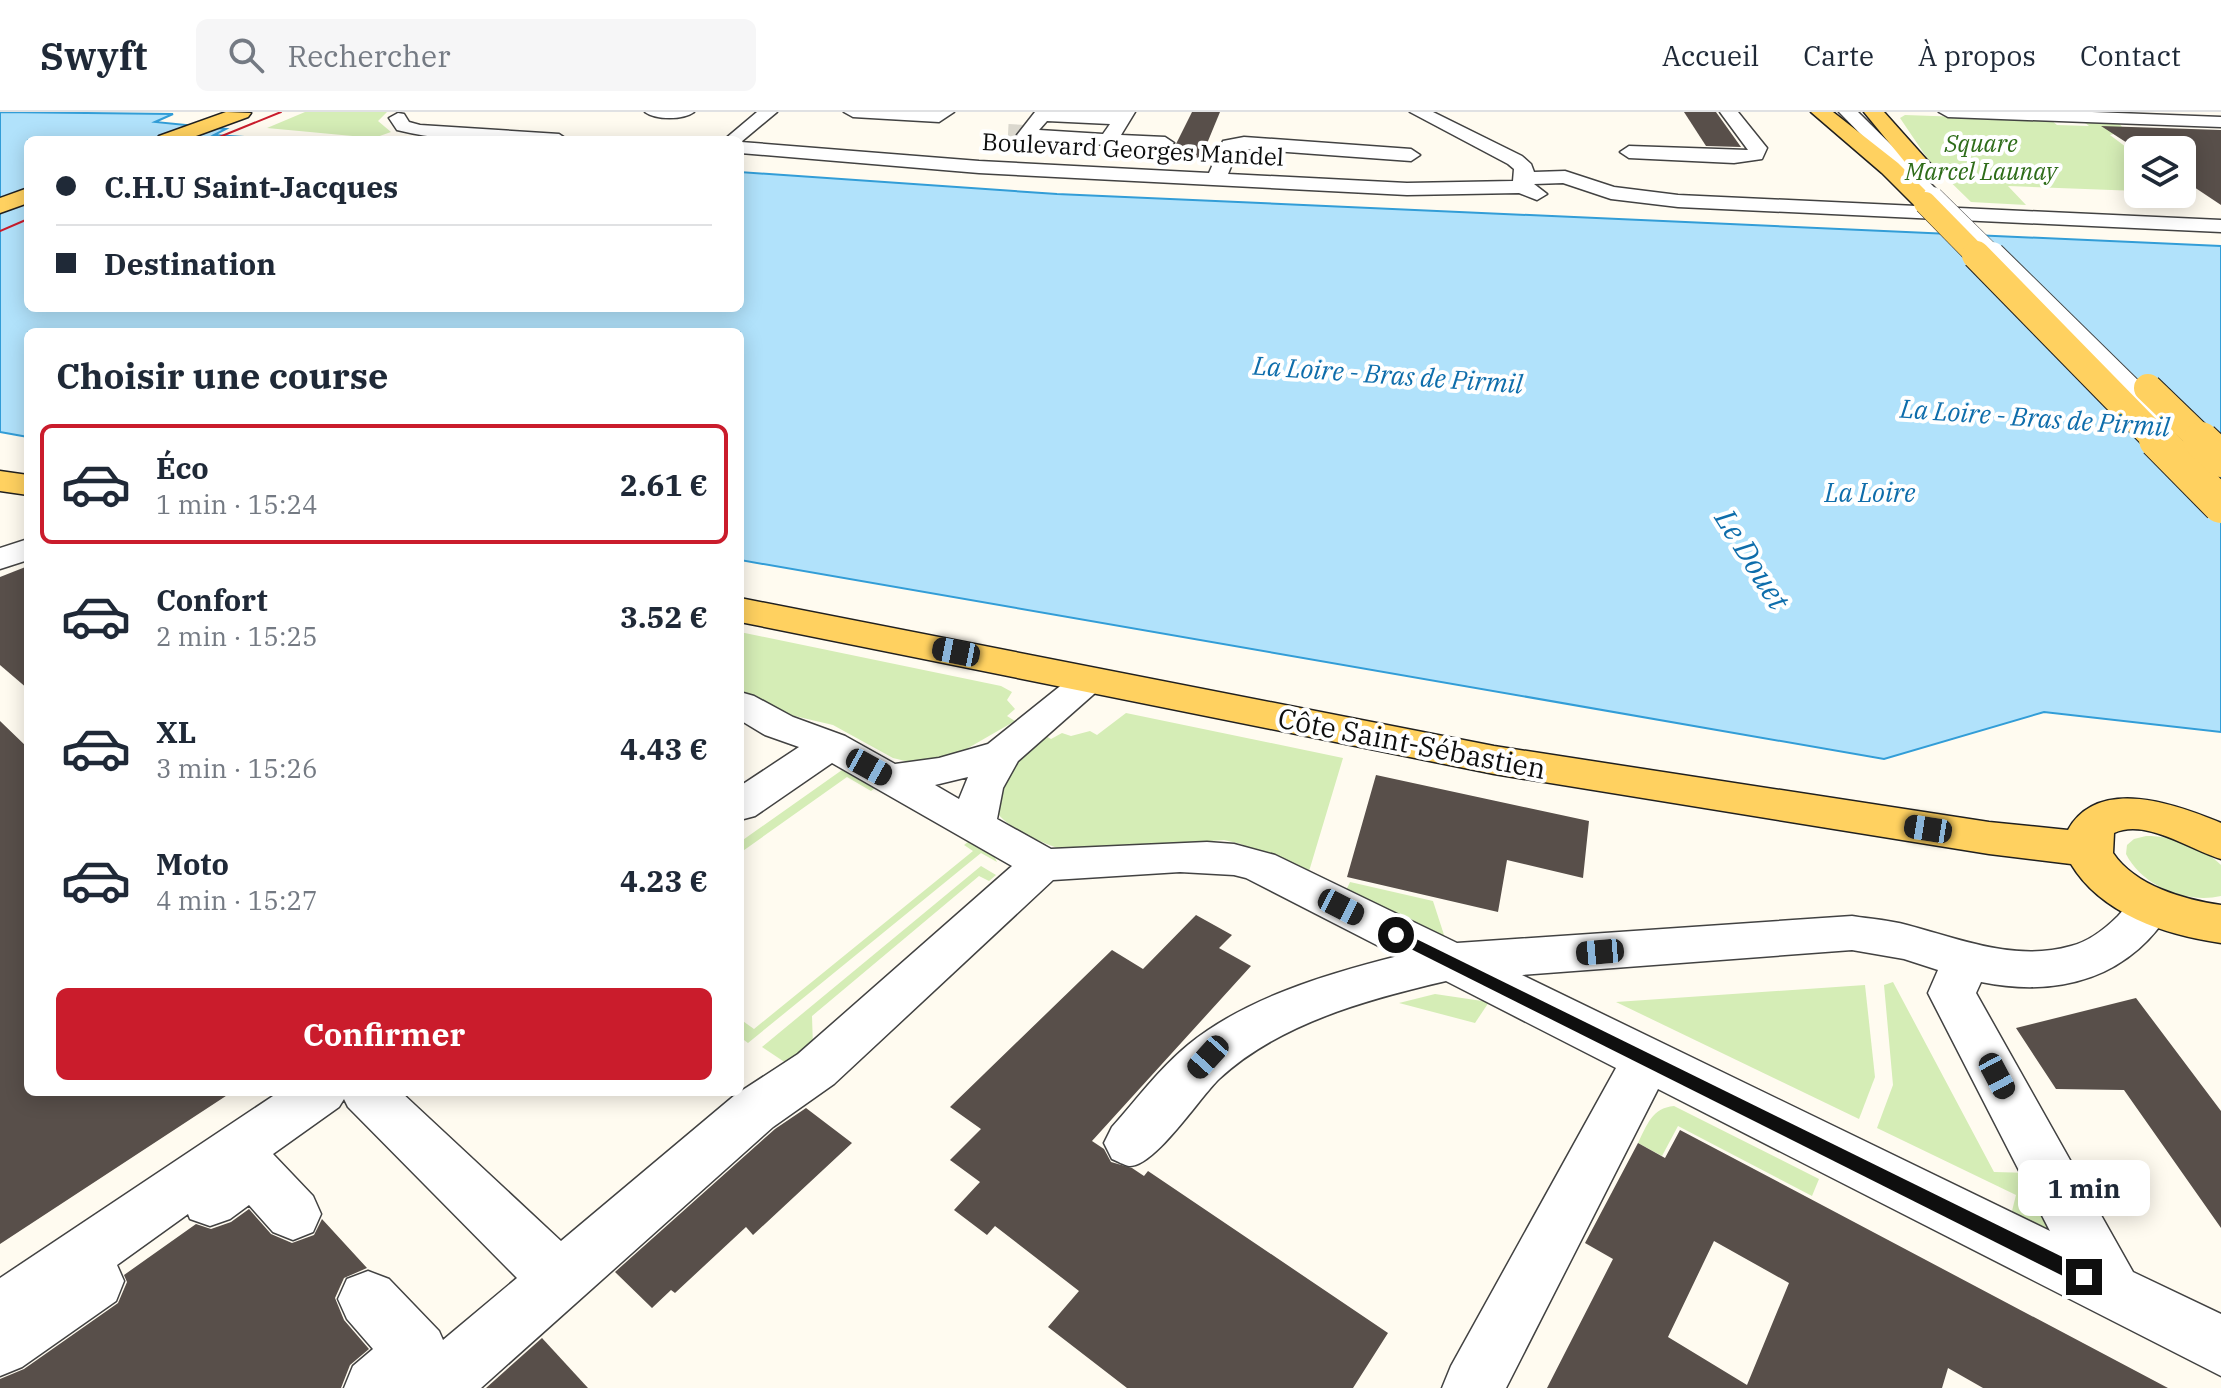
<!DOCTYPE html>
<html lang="fr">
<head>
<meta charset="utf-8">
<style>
	:root { --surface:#fff; --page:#f6f6f7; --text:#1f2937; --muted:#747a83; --line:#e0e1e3; --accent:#ca1c2c }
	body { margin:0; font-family:"IBM Plex Serif",serif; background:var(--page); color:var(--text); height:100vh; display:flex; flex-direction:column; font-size:30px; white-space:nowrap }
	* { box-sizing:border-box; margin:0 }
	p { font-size:26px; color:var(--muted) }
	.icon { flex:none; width:44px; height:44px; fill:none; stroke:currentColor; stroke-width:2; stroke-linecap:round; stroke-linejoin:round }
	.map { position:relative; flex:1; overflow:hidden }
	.side { position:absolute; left:24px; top:216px; width:720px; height:768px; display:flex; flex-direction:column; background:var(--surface); border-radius:12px; box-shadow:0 4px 20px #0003 }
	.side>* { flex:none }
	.top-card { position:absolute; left:24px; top:24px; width:720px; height:176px; border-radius:12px; box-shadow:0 4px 20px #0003; display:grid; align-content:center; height:176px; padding:0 32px; background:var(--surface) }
	.controls { position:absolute; left:2124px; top:24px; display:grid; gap:16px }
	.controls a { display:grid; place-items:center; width:72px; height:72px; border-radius:12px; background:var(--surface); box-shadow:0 4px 20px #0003; font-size:40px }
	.end { position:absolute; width:36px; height:36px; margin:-18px; border:10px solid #0f0f0f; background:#fff; box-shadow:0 0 0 4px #fff }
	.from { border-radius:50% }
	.bubble { position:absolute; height:56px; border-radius:12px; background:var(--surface); box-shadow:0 4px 20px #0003; font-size:26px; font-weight:700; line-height:56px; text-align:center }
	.car { position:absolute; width:24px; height:48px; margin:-24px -12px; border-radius:10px; box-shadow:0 0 6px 2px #0007; background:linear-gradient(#222 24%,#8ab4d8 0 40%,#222 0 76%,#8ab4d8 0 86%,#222 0) }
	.top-card b { display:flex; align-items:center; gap:28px; height:76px; font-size:30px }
	.top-card b+b { border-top:2px solid var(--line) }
	.top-card i { width:20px; height:20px; background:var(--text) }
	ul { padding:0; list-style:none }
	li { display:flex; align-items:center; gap:24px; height:120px; margin:0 16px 12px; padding:0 16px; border:4px solid transparent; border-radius:12px }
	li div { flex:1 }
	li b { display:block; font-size:30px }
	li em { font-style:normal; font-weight:700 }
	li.active { border-color:var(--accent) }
	li>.icon { width:72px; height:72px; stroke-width:1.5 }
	h2 { padding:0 32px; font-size:36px; line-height:96px }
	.action { display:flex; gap:16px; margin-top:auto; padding:16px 32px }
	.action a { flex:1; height:92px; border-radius:12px; background:var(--accent); color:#fff; font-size:32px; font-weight:700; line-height:92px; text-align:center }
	header { display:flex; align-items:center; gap:48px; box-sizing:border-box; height:112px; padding:0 40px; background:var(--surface); border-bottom:2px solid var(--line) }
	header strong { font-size:38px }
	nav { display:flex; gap:44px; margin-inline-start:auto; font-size:28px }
	.search { width:560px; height:72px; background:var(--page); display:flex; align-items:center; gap:20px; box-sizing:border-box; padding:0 28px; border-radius:12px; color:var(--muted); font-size:30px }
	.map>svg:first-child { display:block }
</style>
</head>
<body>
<header>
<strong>Swyft</strong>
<div class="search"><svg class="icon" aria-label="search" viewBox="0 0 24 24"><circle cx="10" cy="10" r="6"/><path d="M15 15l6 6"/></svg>Rechercher</div>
<nav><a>Accueil</a><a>Carte</a><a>À propos</a><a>Contact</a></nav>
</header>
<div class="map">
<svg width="2221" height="1276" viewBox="0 0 2221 1276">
	<rect width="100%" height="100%" fill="#fffbf0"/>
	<!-- green -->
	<g fill="#d5edb6">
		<polygon points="305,0 387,0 378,9 391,20 374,26 267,16"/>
		<polygon points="1905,3 2051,8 2057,13 2089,14 2084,10 2119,11 2125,19 2110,23 2138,44 2138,79 2008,74 2026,93 1971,90 1929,49 1900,6"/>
		<polygon points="740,520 1001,574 1012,580 1007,588 1015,597 1007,604 1015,609 956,643 913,651 893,646 833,613 786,602 740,580"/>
		<path d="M1126,601l217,45 -36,120 -66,-34 -17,-4 -156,11c-18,-4 -62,-23 -71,-39 -4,-9 -1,-22 0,-31l47,-46 7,4 11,-6 9,3 19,-5 7,4z"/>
		<polygon points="842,658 880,672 871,679 847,665 740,741 740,730"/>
		<path d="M2146,724c28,0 55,10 75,29v31c-35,8 -79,-10 -95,-42l1,-9 7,-6z"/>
		<polygon points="973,726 991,738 997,750 981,741 748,931 740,925 740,907 754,917 973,739 964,733"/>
		<polygon points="981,754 996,763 989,769 979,764 812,904 813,936 786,951 762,935"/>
		<polygon points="1350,770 1433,789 1445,826 1344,783"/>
		<polygon points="1893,870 1994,1060 2032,1061 2050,1111 2048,1119 2009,1111 2016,1083 1877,1016 1893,973 1884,873"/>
		<polygon points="1865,873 1875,965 1859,1007 1616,890"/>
		<polygon points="1435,882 1489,890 1475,911 1399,891"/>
		<path d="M1674,994l145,73 -7,17 -134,-70 -16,30 -24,-13c9,-18 14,-35 36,-37z"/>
	</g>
	<!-- water -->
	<polygon fill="#b1e2fb" stroke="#329dd7" stroke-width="2" points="0,0 173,2 155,10 226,17 214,23 287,28 28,28 28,196 740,196 740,60 1057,82 2221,134 2221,620 2044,600 1884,647 740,448 740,220 28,220 28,325 0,320"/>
	<!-- building -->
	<g fill="#584f4a" fill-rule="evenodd">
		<polygon points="1192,0 1220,0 1201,46 1170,44"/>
		<polygon points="1684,0 1716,0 1741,35 1706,34"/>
		<polygon points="2101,14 2221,18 2221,93 2182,67 2182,38 2138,38"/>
		<polygon points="28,454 28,577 0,553 0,465"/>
		<polygon points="0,609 28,636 28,980 232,980 0,1132"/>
		<polygon points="1376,663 1589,709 1583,766 1507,748 1498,800 1347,765"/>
		<polygon points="1196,803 1232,823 1219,836 1251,854 1092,1029 1104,1037 1111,1050 1132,1056 1144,1064 1148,1059 1388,1221 1353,1276 1127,1276 1048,1215 1079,1179 995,1114 987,1123 954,1098 980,1070 950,1048 981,1017 950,995 1112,838 1143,857"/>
		<polygon points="2136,886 2221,999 2221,1116 2124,978 2056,977 2016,916"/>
		<polygon points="806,996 852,1031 753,1123 746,1115 675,1181 671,1178 652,1196 615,1160 775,1017"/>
		<path d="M1680,1018l488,258h-185l-35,-20 -6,20h-395l66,-129 -28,-16 53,-100 27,15zM1714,1129l75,42 -42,102 -79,-48z"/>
		<polygon points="249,1097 271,1122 292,1131 314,1123 322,1107 367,1156 344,1166 335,1186 344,1208 369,1237 350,1253 341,1276 0,1276 0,1267 24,1257 118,1191 127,1170 124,1163 196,1112 211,1117 231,1110"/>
		<polygon points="542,1226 588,1276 486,1276"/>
	</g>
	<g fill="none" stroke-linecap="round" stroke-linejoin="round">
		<!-- minor-tunnel -->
		<polyline stroke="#dbd8ce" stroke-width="20" stroke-dasharray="20 10" stroke-linecap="butt" points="1008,22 1026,23"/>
		<!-- minor casing -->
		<g stroke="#424242" stroke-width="3">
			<g id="minor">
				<path d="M645,0h49c-11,8 -38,8 -49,0z"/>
				<polygon points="757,0 777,0 741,30 979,49 1209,61 1223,29 1244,25 1411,37 1420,43 1411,49 1244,37 1238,37 1228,62 1407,71 1513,69 1514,57 1508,52 1410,0 1433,0 1522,44 1531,52 1534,60 1565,59 1614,75 1678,83 2221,108 2221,120 1678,95 1611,87 1563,71 1534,72 1547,82 1537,88 1519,81 1407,83 979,61 740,41 740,28 725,27"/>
				<polygon points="844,0 954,0 939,10 853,5"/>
				<path d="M1035,0h100l-14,23 44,2 9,6 -9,6 -145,-10 -3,-4zM1047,9l63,3 -7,10 -64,-4z"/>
				<polygon points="1720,0 1738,0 1767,36 1762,47 1734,51 1629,46 1620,40 1629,34 1748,38"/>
				<polygon points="1839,0 1858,0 1940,81 1943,85 1940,89 1926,89"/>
				<polygon points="1939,0 2092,0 2221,5 2221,15 1948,5"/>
				<path d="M398,1l6,1 5,8 11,3 139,9 9,6c-57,0 -116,4 -171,-10l-8,-12z"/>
				<polygon points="28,427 28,448 0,457 0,436"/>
				<path d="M1092,556l13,3 6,8 -93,82 -15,27 -6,31 54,30 156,-7 27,2 41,11 182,88 395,-27c18,3 37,4 55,9 53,14 108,37 164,21 17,-4 35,-18 47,-30 18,-20 18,-32 49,-23l7,12c-42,73 -114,93 -193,77l-5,11 157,279 88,42v62l-563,-287 -152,299h-64l9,-22 165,-298 -170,-87c-77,18 -167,42 -227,98 -19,18 -65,89 -90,87 -5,-1 -12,-5 -17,-7l-8,-16 8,-16c25,-28 47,-58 76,-82 57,-47 139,-71 210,-89l-152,-78 -12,-3 -54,-3 -127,8 -219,204 -61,43 -292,261h-137l9,-22 20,-17 -26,-30 -9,-20 9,-20 21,-8 21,8 50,52 4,9 74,-62 -169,-171 -4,-8 -5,8 -66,47 40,42 8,18 -8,18 -20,8 -20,-8 -24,-27 -19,14 -20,7 -20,-7 -2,-5 -71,51 7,16 -8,20 -94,66 -22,9v-98l279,-186h122l160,149 174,-146 63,-41 214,-188 -180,-103 -77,53 -15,4v-34l59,-39 -34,-12 -25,-15v-28l14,4 39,21 52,19 50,28 44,-6 49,-14 91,-73zM968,665l-9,22 -24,-14zM1852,838l52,9 34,11 -10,23 122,238 -528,-256z"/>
			</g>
		</g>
		<!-- major casing -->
		<g stroke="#202020" stroke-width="3">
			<g id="major">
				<polygon points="226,0 251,1 248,5 185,28 156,28 159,24"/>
				<polygon points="1811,0 1833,0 1898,51 1933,86 1936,91 1933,96 1917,96 1882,61"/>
				<polygon points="1864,0 1884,0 1934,56 1937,61 1934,66 1918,66"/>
				<polygon points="28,76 28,91 0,101 0,86"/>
				<polygon points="0,359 28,363 28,383 0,379"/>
				<path d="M740,486l754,148 495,76 79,8c30,-54 108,-26 153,-7v36c-31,-9 -75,-41 -107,-26l-1,20c22,33 72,47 108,52v38c-56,-8 -120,-29 -150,-79l-82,-10 -495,-80 -754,-152z"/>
			</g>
		</g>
		<!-- minor -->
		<use href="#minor" fill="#fff" fill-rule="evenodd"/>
		<!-- major -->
		<use href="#major" fill="#ffd160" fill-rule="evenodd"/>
		<!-- tram -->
		<g stroke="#ca1c2c" stroke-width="2">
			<polyline points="212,28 281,0"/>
			<polyline points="0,119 28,107"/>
		</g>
		<!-- minor-bridge-far1 casing -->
		<g stroke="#424242" stroke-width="21" stroke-linecap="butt">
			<polyline id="minor-bridge-far1" points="1933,85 1994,145"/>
		</g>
		<!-- minor-bridge casing -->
		<g stroke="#424242" stroke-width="28" stroke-linecap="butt">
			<polyline id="minor-bridge" points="1992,143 2165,313"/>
		</g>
		<!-- major-bridge-far2 casing -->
		<g stroke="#202020" stroke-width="23" stroke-linecap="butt">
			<polyline id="major-bridge-far2" points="1925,91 1978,145"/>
		</g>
		<!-- major-bridge-far1 casing -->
		<g stroke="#202020" stroke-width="30" stroke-linecap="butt">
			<g id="major-bridge-far1">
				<polyline points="1976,143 2159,330"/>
				<polyline points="2148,276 2204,330"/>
			</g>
		</g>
		<!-- major-bridge casing -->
		<g stroke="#202020" stroke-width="38" stroke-linecap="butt">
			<g id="major-bridge">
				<polyline points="2157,328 2221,393"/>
				<polyline points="2201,328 2221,347"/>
			</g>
		</g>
		<!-- minor-bridge-far1 -->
		<use href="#minor-bridge-far1" stroke="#fff" stroke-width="20"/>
		<!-- minor-bridge -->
		<use href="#minor-bridge" stroke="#fff" stroke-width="26"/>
		<!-- major-bridge-far2 -->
		<use href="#major-bridge-far2" stroke="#ffd160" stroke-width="22"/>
		<!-- major-bridge-far1 -->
		<use href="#major-bridge-far1" stroke="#ffd160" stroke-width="28"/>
		<!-- major-bridge -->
		<use href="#major-bridge" stroke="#ffd160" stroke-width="36"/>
	</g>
	<!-- route -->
	<polygon fill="#0f0f0f" points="1396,817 2091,1159 2093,1165 2091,1171 2084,1174 2077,1171 1391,827 1391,819"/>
	<g text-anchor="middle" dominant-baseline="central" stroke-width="8" stroke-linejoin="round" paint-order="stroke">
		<!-- far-park labels -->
		<g font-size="24" font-style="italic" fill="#2e6c19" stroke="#fff">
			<text x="1981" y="31">Square<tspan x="1981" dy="28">Marcel Launay</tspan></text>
		</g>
		<!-- far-street labels -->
		<g font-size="24" fill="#0f0f0f" stroke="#fff">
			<text transform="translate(1133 37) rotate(3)">Boulevard Georges Mandel</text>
		</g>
		<!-- far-water labels -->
		<g font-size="26" font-style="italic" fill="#0e6dab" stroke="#fff">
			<text transform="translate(1388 262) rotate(4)">La Loire - Bras de Pirmil</text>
			<text transform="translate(2035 305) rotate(4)">La Loire - Bras de Pirmil</text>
			<text x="1870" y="380">La Loire</text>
		</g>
		<!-- street labels -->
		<g font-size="28" fill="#0f0f0f" stroke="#fff">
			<text transform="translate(1412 631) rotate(11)">Côte Saint-Sébastien</text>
		</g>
		<!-- water labels -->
		<g font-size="30" font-style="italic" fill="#0e6dab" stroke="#fff">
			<text transform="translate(1753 447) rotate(58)">Le Douet</text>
		</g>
	</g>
</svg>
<div class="controls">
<a><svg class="icon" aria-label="layers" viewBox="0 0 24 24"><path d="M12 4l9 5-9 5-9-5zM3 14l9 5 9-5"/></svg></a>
</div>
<i class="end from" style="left:1396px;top:823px"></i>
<i class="end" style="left:2084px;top:1165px"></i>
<div class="bubble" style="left:2018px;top:1048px;width:132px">1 min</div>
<i class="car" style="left:956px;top:540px;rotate:281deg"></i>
<i class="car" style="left:869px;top:655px;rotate:119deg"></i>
<i class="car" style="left:1928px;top:717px;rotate:279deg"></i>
<i class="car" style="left:1341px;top:795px;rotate:117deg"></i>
<i class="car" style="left:1600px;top:840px;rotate:265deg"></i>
<i class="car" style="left:1208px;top:945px;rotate:222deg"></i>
<i class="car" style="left:1997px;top:964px;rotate:152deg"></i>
<div class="top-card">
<b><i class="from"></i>C.H.U Saint-Jacques</b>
<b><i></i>Destination</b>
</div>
<section class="side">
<h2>Choisir une course</h2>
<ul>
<li class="active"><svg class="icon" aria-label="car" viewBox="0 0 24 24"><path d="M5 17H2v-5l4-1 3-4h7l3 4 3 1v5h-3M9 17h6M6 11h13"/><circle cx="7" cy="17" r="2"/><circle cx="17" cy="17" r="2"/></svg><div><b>Éco</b><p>1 min · 15:24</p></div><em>2.61 €</em></li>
<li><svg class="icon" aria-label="car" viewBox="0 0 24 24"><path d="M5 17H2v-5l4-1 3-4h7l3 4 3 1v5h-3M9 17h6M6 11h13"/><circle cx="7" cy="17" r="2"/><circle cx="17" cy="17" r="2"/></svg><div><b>Confort</b><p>2 min · 15:25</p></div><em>3.52 €</em></li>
<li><svg class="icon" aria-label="car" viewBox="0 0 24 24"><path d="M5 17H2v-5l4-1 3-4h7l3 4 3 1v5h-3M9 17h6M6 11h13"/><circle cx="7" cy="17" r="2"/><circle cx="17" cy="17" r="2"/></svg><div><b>XL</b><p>3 min · 15:26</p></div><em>4.43 €</em></li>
<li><svg class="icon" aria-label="car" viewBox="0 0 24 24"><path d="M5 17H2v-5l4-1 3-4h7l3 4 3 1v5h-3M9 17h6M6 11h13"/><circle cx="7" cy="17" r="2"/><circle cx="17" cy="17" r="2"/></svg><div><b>Moto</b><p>4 min · 15:27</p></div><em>4.23 €</em></li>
</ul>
<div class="action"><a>Confirmer</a></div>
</section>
</div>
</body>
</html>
